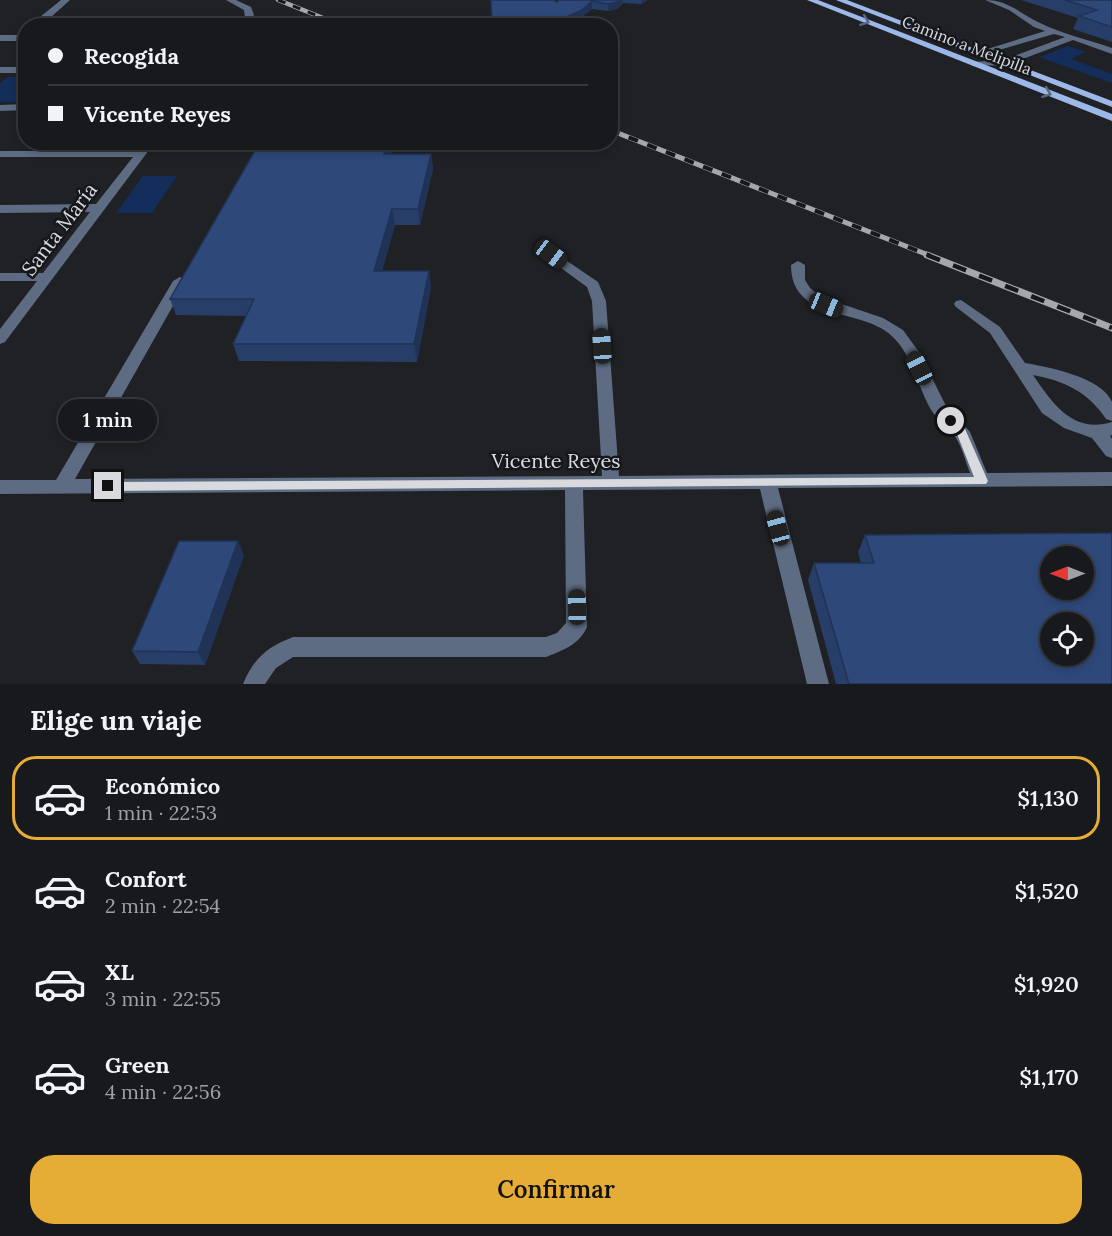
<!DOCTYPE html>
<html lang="es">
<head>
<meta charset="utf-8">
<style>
	:root { --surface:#17191c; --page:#202225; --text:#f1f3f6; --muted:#9ea0a3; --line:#36383b; --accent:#e6ad36 }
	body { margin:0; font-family:Lora,serif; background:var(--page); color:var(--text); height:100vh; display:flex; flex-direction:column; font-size:22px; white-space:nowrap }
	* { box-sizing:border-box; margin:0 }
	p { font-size:20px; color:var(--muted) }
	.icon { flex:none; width:33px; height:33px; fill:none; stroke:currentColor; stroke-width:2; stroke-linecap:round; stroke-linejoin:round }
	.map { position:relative; height:684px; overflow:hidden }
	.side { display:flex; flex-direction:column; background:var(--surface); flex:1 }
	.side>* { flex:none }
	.hud { position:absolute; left:18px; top:18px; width:600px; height:132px; border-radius:24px; box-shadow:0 3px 9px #0003,0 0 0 2px var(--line); display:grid; align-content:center; height:132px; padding:0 30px; background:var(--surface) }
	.needle { width:39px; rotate:270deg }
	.buttons { position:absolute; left:1040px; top:546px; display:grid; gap:12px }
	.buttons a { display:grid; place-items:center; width:54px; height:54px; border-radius:50%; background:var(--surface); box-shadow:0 3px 9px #0003,0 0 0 2px var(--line); font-size:30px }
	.end { position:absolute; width:27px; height:27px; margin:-14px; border:8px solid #d9dadd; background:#111; box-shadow:0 0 0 3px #111 }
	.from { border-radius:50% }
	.bubble { position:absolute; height:42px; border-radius:21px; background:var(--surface); box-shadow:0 3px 9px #0003,0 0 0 2px var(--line); font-size:20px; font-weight:600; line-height:42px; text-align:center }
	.car { position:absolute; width:18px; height:36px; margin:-18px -9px; border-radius:8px; box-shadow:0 0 4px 2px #0007; background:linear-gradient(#222 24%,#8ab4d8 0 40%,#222 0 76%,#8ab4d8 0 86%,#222 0) }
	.hud b { display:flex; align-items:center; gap:21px; height:57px; font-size:22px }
	.hud b+b { border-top:2px solid var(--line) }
	.hud i { width:15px; height:15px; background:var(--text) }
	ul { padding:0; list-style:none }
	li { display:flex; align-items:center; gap:18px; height:84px; margin:0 12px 9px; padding:0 18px; border:3px solid transparent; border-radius:24px }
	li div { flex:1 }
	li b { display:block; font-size:22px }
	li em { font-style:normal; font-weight:600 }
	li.on { border-color:var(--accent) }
	li>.icon { width:54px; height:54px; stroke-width:1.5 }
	h2 { padding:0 30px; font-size:27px; line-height:72px }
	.button { display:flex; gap:12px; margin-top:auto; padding:12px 30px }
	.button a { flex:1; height:69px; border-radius:24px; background:var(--accent); color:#111; font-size:24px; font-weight:600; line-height:69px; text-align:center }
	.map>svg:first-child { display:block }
</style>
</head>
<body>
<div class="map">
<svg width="1112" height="684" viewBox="0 0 1112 684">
	<rect width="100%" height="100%" fill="#1f2125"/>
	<!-- green -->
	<g fill="#142d5a">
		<polygon points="1068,46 1086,52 1071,59 1112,74 1112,83 1039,57"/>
		<polygon points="8,77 25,77 25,95 18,102 0,102 0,83"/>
		<polygon points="143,176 177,176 152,213 116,213"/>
	</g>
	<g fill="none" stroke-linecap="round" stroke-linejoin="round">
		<!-- minor -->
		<g fill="#5e6c83" fill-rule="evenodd">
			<polygon points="61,0 70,0 51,17 245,17 244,10 226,0 236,0 251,7 254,15 244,26 241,25 241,21 38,23 40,17"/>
			<path d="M985,0c24,0 35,14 55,23 23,11 49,17 72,25v6l-39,-14 -66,25 -35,1v-4l31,-2 62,-23 -11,-3 -76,22v-4l67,-21 -11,-4 -25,-17z"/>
			<rect x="0" y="35" width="26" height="6"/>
			<rect x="0" y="67" width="26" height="6"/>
			<polygon points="26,104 26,110 0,111 0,105"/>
			<polygon points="144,142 155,142 5,342 0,344 0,329 37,281 0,281 0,273 43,273 90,212 0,213 0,205 96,204 133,157 0,157 0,151 138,151"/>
			<path d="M551,250l47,32 8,19 13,175 351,-3c-5,-13 -8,-27 -16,-38 -7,-10 -18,-16 -24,-27 -14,-26 -20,-62 -46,-78 -33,-21 -93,-12 -93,-65l7,-4 7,4v15l5,8 11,9 62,21 20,12 16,22 26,52 25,28 17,41 125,-1v14l-334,2 51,196h-22l-47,-195 -177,1 4,137c-8,18 -24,23 -41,30h-253l-17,11 -11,16h-22c11,-26 24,-37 50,-47h253l11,-4 9,-10 -1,-133 -565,4v-14h56l117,-199 7,-4 7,4 -112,198 527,-3 -10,-175 -5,-14 -41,-30 -2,-3 2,-3z"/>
			<path d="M961,300l39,27 25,36c23,4 77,14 87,39 0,5 0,14 0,19l-6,-2c-18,-27 -41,-38 -73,-44 20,29 40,59 79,47v13l-2,1 2,3v19l-6,-2 -14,-18 -28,-10 -22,-15 -52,-80 -34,-26 -2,-3 2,-3z"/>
		</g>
		<!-- major -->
		<g fill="#9cb7e8" fill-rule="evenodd">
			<polygon points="807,0 818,0 1112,114 1112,121"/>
			<polygon points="836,0 847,0 1112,101 1112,107"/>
		</g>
		<!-- rail-far2 casing -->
		<g stroke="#a5a7aa" stroke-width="4.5">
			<polyline id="rail-far2" points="278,0 343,26"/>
		</g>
		<!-- rail-far1 casing -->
		<g stroke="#a5a7aa" stroke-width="5">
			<polyline id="rail-far1" points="610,130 931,256"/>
		</g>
		<!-- rail casing -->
		<g stroke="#a5a7aa" stroke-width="7">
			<polyline id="rail" points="927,255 1112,328"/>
		</g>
		<!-- rail-far2 -->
		<use href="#rail-far2" stroke="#15181b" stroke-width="3" stroke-dasharray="8" stroke-linecap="butt"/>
		<!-- rail-far1 -->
		<use href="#rail-far1" stroke="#15181b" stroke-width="4" stroke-dasharray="10" stroke-linecap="butt"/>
		<!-- rail -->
		<use href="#rail" stroke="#15181b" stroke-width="4.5" stroke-dasharray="14" stroke-linecap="butt"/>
	</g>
	<!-- wall -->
	<g fill="#273e68">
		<polygon points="491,0 557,2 559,0 648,0 641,4 623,3 617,9 608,11 592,9 582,17 568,23 571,26 492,26"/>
		<polygon points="1021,0 1112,0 1112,42 1073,29 1078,18"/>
		<polygon points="395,142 391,154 431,154 433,169 420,225 395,225 382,271 429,271 431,288 417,362 239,361 233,344 246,316 176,315 170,299"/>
		<polygon points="865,535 1112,684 836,684 808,580 814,563 861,563 858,552"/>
		<polygon points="244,555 205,665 140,664 132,651"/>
	</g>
	<!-- shaded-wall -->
	<g fill="#203255">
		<polygon points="619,0 623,0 623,3 617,9 608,11 608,4"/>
		<polygon points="642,0 648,0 641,4"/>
		<polygon points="592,1 592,9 582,17 563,26 562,19"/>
		<polygon points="388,142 395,142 386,169 384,154"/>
		<polygon points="431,154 433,169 420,225 418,209"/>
		<polygon points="392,209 395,225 377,288 374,271"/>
		<polygon points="429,271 431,288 417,362 414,344"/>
		<polygon points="238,541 244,555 205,665 198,652"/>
	</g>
	<!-- building -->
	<g fill="#2d4879" stroke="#203255" stroke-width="1.5" fill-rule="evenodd">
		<polygon points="491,0 553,0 557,2 559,0 619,0 617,2 608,4 592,1 582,10 562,19 571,26 507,26 492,20"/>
		<polygon points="1065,0 1112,0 1112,27 1079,16 1097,10"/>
		<polygon points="260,142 388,142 384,154 431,154 418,209 392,209 374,271 429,271 414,344 233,344 254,299 170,299"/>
		<path d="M1112,533v151h-263l-35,-121h60l-9,-28zM1050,556h33v34h-33zM1050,622h33v34h-33z"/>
		<polygon points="179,541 238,541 198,652 132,651"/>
	</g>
	<!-- one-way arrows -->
	<defs><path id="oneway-chevron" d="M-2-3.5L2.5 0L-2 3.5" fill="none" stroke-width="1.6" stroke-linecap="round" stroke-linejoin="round" transform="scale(1.5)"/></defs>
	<g stroke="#586882">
		<use href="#oneway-chevron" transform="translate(865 21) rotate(21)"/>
		<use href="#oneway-chevron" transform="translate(1047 93) rotate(21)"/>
	</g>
	<!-- route -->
	<polygon fill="#d9dadd" points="951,417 965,429 988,481 986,484 108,491 102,486 108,482 974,477 957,434 945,421"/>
	<g text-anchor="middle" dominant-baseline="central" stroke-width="5" stroke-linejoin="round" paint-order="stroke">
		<!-- far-street labels -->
		<g font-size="16" fill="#d9dadd" stroke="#15181b">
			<text transform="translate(967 45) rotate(21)">Camino a Melipilla</text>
		</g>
		<!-- street labels -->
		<g font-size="20" fill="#d9dadd" stroke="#15181b">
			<text transform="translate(59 229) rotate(-53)">Santa María</text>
			<text x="556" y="460">Vicente Reyes</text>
		</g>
	</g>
</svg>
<div class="buttons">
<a><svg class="needle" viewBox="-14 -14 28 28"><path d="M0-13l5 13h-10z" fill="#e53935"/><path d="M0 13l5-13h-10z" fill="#9ea0a3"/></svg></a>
<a><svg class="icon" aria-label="locate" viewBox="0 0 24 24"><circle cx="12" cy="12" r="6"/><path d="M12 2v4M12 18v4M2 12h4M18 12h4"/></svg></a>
</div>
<i class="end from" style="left:951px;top:421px"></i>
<i class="end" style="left:108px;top:486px"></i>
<div class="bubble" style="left:58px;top:399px;width:99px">1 min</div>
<i class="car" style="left:551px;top:254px;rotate:127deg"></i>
<i class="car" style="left:826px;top:305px;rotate:112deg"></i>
<i class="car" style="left:602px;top:346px;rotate:356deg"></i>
<i class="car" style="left:919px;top:368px;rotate:333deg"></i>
<i class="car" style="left:778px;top:528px;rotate:345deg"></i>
<i class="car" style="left:577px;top:607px;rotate:359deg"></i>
<div class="hud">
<b><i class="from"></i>Recogida</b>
<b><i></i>Vicente Reyes</b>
</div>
</div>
<section class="side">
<h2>Elige un viaje</h2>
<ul>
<li class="on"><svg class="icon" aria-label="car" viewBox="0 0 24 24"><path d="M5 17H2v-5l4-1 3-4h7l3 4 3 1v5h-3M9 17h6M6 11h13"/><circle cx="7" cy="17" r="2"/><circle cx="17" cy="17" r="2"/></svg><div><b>Económico</b><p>1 min · 22:53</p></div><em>$1,130</em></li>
<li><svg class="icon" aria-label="car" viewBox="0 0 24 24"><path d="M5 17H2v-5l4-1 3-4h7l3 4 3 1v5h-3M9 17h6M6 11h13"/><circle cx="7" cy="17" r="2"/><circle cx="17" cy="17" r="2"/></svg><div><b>Confort</b><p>2 min · 22:54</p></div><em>$1,520</em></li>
<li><svg class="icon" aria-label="car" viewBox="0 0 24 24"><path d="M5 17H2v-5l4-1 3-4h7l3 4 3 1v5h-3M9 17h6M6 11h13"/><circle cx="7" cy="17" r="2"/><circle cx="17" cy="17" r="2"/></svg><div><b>XL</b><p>3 min · 22:55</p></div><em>$1,920</em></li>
<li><svg class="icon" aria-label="car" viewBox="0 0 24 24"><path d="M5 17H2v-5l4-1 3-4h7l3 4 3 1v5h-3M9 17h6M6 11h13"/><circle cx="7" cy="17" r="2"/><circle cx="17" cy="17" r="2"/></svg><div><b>Green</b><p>4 min · 22:56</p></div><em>$1,170</em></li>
</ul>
<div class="button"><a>Confirmar</a></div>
</section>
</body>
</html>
